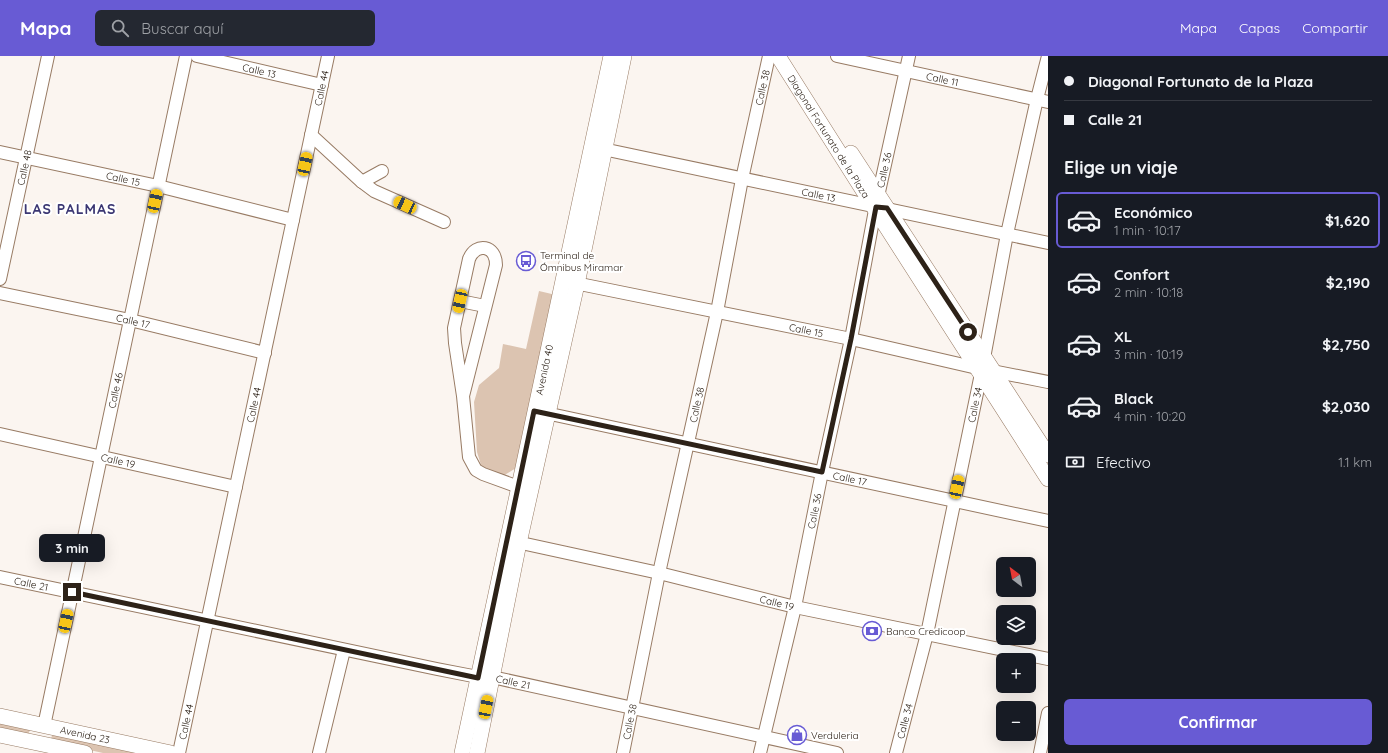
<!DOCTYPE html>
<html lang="es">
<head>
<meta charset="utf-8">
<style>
	:root { --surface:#171b24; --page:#242831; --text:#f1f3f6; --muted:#9ea1a6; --line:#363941; --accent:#685bd4 }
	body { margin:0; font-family:Quicksand,sans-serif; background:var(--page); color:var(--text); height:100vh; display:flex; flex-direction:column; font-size:15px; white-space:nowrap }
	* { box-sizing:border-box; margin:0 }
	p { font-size:13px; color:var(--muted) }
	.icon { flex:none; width:22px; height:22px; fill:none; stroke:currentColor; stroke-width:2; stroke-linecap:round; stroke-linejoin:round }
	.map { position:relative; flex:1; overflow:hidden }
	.details { display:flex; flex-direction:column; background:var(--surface); width:340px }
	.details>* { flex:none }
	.guide { display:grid; align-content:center; height:88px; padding:0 16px; background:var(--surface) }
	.needle { width:26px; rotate:328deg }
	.tools { position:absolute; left:996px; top:501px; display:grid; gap:8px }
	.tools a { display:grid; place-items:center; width:40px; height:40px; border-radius:6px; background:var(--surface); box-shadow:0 4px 16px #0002; font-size:20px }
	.end { position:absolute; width:18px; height:18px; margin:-9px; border:5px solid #2d2218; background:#fff; box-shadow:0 0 0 2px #fff }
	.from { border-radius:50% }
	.bubble { position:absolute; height:28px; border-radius:6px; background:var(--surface); box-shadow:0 4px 16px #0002; font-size:13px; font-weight:700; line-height:28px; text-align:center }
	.car { position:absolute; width:12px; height:24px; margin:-12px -6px; border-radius:5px; box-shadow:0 0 3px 1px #0007; background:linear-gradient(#f5c518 24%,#345 0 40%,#f5c518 0 76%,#345 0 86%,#f5c518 0) }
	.guide b { display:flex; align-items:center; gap:14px; height:38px; font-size:15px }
	.guide b+b { border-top:1px solid var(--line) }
	.guide i { width:10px; height:10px; background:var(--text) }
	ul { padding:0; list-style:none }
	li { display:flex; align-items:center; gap:12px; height:56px; margin:0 8px 6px; padding:0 8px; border:2px solid transparent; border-radius:6px }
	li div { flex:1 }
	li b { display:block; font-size:15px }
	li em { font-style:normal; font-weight:700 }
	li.selected { border-color:var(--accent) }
	li>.icon { width:36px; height:36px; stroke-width:1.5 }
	h2 { padding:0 16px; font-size:18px; line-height:48px }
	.pay { display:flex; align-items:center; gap:10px; height:44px; padding:0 16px; font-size:15px }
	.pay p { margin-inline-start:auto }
	.cta { display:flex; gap:8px; margin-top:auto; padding:8px 16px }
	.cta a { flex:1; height:46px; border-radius:6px; background:var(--accent); color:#fff; font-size:16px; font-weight:700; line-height:46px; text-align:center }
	header { display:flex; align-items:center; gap:24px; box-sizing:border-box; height:56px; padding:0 20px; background:var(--accent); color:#fff }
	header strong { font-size:19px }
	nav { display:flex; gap:22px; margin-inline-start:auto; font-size:14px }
	.search { width:280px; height:36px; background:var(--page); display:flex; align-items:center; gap:10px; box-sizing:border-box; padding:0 14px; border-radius:6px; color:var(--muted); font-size:15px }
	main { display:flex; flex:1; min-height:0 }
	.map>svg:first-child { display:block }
</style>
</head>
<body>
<header>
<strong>Mapa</strong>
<div class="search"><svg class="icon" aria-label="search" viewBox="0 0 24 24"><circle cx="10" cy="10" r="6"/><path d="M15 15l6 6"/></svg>Buscar aquí</div>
<nav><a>Mapa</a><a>Capas</a><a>Compartir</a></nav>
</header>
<main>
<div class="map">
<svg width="1048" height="697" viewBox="0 0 1048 697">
	<rect width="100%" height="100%" fill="#fbf5f0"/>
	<!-- green -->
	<g fill="#dcc4b1">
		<polygon points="539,235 556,239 516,412 503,420 485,414 481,409 477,396 474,346 479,329 499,312 503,288 526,293"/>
		<polygon points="0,663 30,672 30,674 28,679 0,674"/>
		<polygon points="53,678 153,697 103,697 54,686 51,682"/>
	</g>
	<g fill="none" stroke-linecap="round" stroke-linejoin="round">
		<!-- minor casing -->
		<g stroke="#987b64" stroke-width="14">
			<g id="minor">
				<path id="s1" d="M197,0l125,29"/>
				<path id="s2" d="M837,0l211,46"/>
				<polyline points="311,79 362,126 374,135 444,166"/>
				<path id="s3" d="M599,89l4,4 445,94"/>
				<path id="s4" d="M0,96l158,34 135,34"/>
				<polyline points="362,126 382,115"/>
				<path id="s5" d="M0,223l48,-223"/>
				<path id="s6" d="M570,226l281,57 126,29 71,14"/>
				<path id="s7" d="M0,237l130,27 135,33"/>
				<polyline points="460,245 485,250"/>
				<path d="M463,340l33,-131c0,-20 -20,-23 -27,-6l-15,69 1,15 8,53 6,61 7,13 7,4 44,16"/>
				<path id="s8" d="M541,356l507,109"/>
				<path id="s9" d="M0,378l236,53"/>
				<path id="s10" d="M512,485l147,32 136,34 253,52"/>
				<path id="s11" d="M0,521l437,92 41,8h14l345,76"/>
				<path id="s12" d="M44,670l142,-670"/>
				<path id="s13" d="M179,697l149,-697"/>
				<polyline points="319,697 344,594"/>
				<path id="s14" d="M623,697l36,-180 58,-261 25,-133 27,-123"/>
				<path id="s15" d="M760,697l35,-146 27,-135 29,-133 24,-129 34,-154"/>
				<path id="s16" d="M896,697l31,-119 55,-265 25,-135 30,-135 11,-43"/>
				<polyline points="1040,697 1048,657"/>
			</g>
		</g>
		<!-- major casing -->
		<g stroke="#987b64" stroke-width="16">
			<g id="major">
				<path id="s17" d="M778,0l95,150 175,273"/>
				<polyline points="851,97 1048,399"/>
				<path id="s18" d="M0,660l171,37"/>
				<polyline points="0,679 85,697"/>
				<path id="s19" d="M462,697l149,-697"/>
				<polyline points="477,697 519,487 577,228 624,0"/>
			</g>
		</g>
		<!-- minor -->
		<use href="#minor" stroke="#fff" stroke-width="12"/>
		<!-- major -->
		<use href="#major" stroke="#fff" stroke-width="15"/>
	</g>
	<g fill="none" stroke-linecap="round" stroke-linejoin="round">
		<!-- route -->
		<polyline stroke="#2d2218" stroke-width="5" points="72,536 478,622 534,355 822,416 851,283 876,151 887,152 968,276"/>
	</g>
	<!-- icons -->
	<defs>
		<g id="bus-ring" transform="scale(1)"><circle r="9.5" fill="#fff" stroke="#685bd4" stroke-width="1.5"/><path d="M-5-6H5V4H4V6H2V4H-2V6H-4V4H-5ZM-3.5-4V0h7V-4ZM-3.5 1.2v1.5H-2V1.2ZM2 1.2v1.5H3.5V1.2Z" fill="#685bd4"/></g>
		<g id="bank-ring" transform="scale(1)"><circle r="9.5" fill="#fff" stroke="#685bd4" stroke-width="1.5"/><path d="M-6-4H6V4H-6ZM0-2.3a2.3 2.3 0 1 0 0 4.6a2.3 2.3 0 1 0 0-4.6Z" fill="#685bd4"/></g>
		<g id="shop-ring" transform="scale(1)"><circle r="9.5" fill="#fff" stroke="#685bd4" stroke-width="1.5"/><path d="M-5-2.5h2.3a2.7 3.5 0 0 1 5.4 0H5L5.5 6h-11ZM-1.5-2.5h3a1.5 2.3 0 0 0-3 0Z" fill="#685bd4"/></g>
	</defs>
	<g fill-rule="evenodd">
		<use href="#bus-ring" x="526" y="205"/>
		<use href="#bank-ring" x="872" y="575"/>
		<use href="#shop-ring" x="797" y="679"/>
	</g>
	<g text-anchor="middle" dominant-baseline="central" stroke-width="4" stroke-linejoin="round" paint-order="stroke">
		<!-- street labels -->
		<g font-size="10" fill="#2d2218" stroke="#fff">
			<text stroke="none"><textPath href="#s1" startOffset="64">Calle 13</textPath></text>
			<text stroke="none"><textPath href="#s2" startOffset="108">Calle 11</textPath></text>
			<text stroke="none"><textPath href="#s14" startOffset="680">Calle 38</textPath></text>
			<text stroke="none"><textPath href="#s13" startOffset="680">Calle 44</textPath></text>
			<text stroke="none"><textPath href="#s17" startOffset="95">Diagonal Fortunato de la Plaza</textPath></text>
			<text stroke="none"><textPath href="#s5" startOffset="114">Calle 48</textPath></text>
			<text stroke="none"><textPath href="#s15" startOffset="596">Calle 36</textPath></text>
			<text stroke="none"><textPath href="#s4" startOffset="126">Calle 15</textPath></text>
			<text stroke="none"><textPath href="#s3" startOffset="226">Calle 13</textPath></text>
			<text stroke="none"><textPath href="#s7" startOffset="136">Calle 17</textPath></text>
			<text stroke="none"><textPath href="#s6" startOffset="241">Calle 15</textPath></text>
			<text stroke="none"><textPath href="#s19" startOffset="392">Avenida 40</textPath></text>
			<text stroke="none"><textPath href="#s12" startOffset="343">Calle 46</textPath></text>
			<text stroke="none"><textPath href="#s13" startOffset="356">Calle 44</textPath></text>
			<text stroke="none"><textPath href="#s14" startOffset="356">Calle 38</textPath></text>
			<text stroke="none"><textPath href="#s16" startOffset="357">Calle 34</textPath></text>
			<text stroke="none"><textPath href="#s9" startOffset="121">Calle 19</textPath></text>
			<text stroke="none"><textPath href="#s8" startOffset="316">Calle 17</textPath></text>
			<text stroke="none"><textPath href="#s15" startOffset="248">Calle 36</textPath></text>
			<text stroke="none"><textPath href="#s11" startOffset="32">Calle 21</textPath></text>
			<text stroke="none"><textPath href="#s10" startOffset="272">Calle 19</textPath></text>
			<text stroke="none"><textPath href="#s11" startOffset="524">Calle 21</textPath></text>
			<text stroke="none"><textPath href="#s13" startOffset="32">Calle 44</textPath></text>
			<text stroke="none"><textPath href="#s16" startOffset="33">Calle 34</textPath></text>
			<text stroke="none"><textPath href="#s14" startOffset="32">Calle 38</textPath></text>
			<text stroke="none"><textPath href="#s18" startOffset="87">Avenida 23</textPath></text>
		</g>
		<!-- poi labels -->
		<g font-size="10" fill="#2d2218" stroke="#fff" text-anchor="start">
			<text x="540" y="199">Terminal de<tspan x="540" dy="12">Ómnibus Miramar</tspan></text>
			<text x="886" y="575">Banco Credicoop</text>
			<text x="811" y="679">Verduleria</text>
		</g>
		<!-- district labels -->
		<g font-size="14" font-weight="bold" letter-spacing="1" fill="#3b3773" stroke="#fff">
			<text x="70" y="153">LAS PALMAS</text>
		</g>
	</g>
</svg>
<div class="tools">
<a><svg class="needle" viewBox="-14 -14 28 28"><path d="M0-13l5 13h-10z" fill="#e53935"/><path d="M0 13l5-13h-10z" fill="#9ea1a6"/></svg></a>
<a><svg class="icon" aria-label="layers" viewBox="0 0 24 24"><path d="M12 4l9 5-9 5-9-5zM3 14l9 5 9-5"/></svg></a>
<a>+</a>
<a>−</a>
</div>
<i class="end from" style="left:968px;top:276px"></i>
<i class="end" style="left:72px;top:536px"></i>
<div class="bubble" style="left:39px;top:478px;width:66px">3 min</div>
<i class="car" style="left:305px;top:108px;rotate:12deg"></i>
<i class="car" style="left:155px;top:145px;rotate:12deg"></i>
<i class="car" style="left:405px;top:149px;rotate:295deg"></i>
<i class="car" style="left:460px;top:245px;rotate:192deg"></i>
<i class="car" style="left:957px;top:431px;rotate:12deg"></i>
<i class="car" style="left:66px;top:565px;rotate:12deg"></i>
<i class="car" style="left:486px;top:651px;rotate:11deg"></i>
</div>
<section class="details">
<div class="guide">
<b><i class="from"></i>Diagonal Fortunato de la Plaza</b>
<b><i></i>Calle 21</b>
</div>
<h2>Elige un viaje</h2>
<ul>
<li class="selected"><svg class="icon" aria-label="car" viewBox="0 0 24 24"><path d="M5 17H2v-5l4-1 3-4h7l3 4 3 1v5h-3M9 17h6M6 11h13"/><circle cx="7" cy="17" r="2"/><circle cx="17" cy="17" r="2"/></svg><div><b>Económico</b><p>1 min · 10:17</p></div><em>$1,620</em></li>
<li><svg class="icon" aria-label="car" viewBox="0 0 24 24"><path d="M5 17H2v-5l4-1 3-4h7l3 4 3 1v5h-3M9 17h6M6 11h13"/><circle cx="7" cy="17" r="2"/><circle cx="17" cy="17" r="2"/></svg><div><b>Confort</b><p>2 min · 10:18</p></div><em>$2,190</em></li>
<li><svg class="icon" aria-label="car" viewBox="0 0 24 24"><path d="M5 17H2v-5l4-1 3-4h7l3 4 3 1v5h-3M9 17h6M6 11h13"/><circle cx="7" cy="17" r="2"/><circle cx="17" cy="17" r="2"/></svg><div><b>XL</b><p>3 min · 10:19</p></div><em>$2,750</em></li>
<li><svg class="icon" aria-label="car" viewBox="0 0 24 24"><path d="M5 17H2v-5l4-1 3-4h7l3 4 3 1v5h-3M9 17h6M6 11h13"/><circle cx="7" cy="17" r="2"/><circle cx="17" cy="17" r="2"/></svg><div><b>Black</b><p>4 min · 10:20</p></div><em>$2,030</em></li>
</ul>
<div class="pay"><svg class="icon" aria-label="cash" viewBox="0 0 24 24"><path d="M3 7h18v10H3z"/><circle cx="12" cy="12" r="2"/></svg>Efectivo<p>1.1 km</p></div>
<div class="cta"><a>Confirmar</a></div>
</section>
</main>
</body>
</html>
